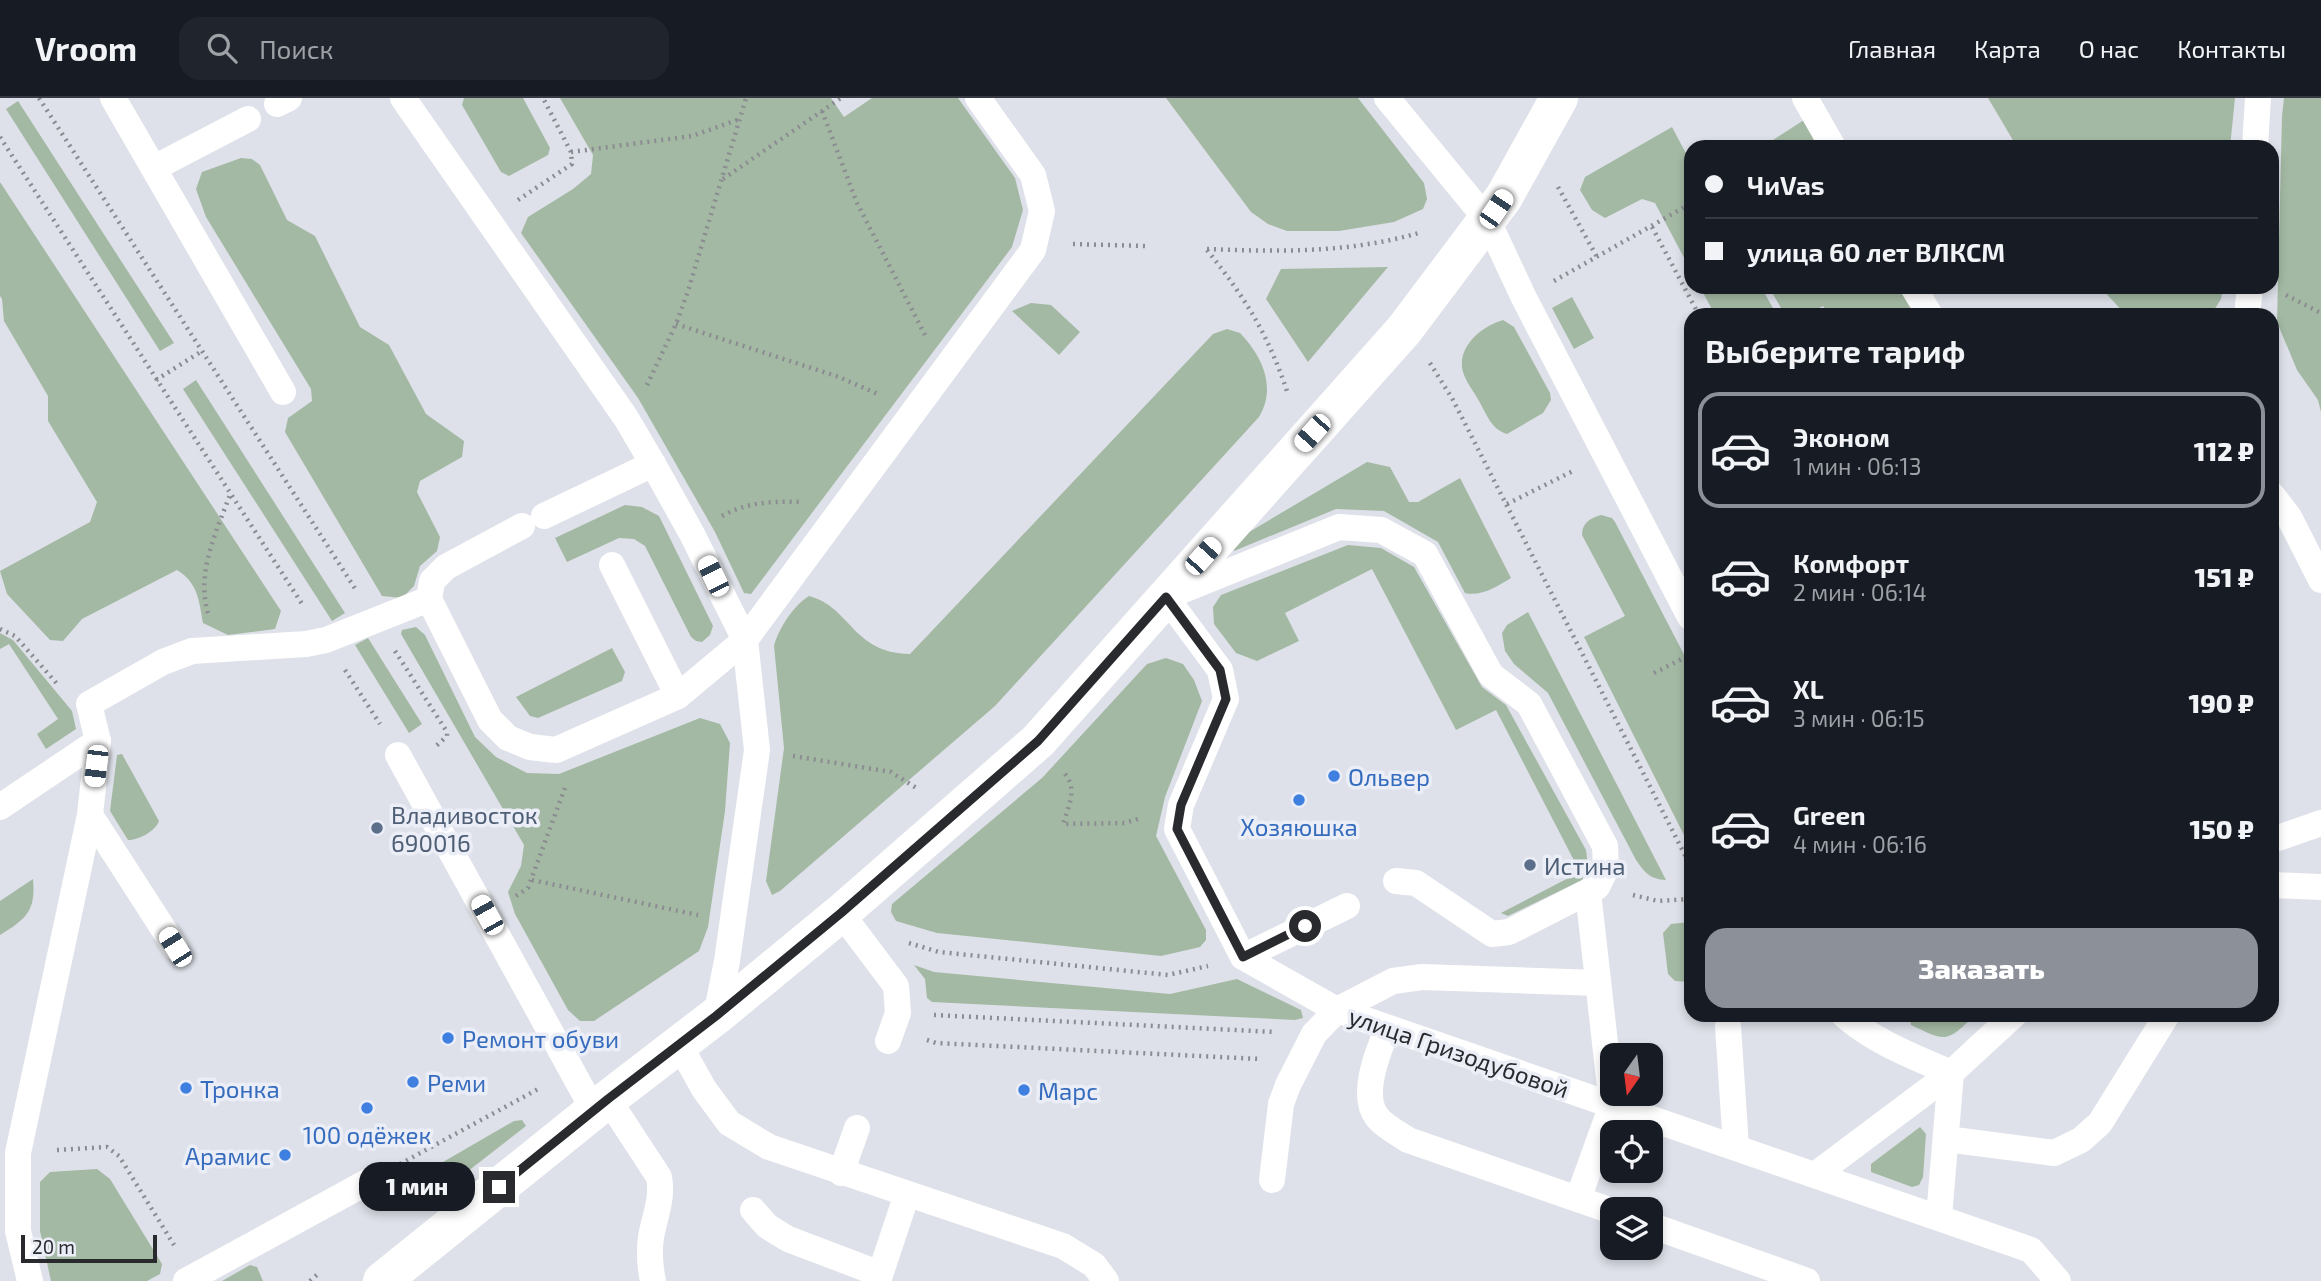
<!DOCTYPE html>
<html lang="ru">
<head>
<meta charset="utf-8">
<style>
	:root { --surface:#171b24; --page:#20242c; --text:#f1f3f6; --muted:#9ea1a6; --line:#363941; --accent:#8c9099 }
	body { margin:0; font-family:"Exo 2",sans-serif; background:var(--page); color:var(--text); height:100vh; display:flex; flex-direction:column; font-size:26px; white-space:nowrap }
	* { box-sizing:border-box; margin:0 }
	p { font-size:23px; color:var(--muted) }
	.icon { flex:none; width:38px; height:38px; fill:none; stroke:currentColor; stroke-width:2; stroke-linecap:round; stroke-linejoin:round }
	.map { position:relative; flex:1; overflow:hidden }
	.details { position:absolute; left:1684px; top:210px; width:595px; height:714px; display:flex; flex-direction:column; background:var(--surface); border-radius:21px; box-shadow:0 4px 10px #0003 }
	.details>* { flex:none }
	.top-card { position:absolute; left:1684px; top:42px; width:595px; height:154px; border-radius:21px; box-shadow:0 4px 10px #0003; display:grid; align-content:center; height:154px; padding:0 21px; background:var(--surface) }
	.needle { width:46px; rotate:194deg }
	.tools { position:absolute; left:1600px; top:945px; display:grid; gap:14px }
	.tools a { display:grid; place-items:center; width:63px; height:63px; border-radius:14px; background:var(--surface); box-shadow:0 4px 10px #0003; font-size:35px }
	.scale { position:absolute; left:21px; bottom:18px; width:136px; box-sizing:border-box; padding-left:7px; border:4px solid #292a2d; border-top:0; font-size:19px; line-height:24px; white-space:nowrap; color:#292a2d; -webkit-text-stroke:5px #ebeef7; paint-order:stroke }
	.end { position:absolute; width:32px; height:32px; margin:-16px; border:9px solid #292a2d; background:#fff; box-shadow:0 0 0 4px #fff }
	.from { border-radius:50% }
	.bubble { position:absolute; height:49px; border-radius:21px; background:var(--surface); box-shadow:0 4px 10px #0003; font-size:23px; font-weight:800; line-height:49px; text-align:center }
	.car { position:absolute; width:21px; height:42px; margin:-21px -10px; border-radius:9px; box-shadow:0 0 5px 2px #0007; background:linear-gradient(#fff 24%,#345 0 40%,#fff 0 76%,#345 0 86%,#fff 0) }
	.top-card b { display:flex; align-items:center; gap:24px; height:66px; font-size:26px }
	.top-card b+b { border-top:2px solid var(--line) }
	.top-card i { width:18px; height:18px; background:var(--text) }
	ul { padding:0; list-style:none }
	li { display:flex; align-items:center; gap:21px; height:116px; margin:0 14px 10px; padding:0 7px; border:4px solid transparent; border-radius:21px }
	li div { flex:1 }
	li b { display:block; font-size:26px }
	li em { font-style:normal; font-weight:800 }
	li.on { border-color:var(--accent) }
	li>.icon { width:63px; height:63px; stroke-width:1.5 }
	h2 { padding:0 21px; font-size:32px; line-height:84px }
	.button { display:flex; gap:14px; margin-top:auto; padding:14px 21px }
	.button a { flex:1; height:80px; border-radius:21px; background:var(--accent); color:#fff; font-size:28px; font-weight:800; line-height:80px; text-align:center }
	header { display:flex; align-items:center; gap:42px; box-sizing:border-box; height:98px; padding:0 35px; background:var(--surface); border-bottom:2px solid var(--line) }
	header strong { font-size:33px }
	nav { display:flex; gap:38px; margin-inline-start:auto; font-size:24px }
	.search { width:490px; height:63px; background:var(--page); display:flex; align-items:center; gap:18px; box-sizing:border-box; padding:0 24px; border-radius:21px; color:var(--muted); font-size:26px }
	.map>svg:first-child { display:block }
</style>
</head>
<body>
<header>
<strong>Vroom</strong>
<div class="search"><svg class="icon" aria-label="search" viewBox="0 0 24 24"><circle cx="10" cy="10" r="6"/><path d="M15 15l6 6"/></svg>Поиск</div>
<nav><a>Главная</a><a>Карта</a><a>О нас</a><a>Контакты</a></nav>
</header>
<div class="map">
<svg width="2321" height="1183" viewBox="0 0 2321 1183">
	<rect width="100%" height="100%" fill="#dee1e9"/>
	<!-- green -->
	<g fill="#a4b9a4">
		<polygon points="464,0 523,0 550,50 548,57 509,78 501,74 462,7"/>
		<polygon points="560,0 831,0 844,19 872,0 958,0 1015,80 1023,112 1012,149 751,496 744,495 715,434 638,300 521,135 528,119 573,91 591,76 593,57"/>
		<polygon points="1166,0 1358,0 1424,85 1427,101 1423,111 1394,124 1339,133 1287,133 1268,126 1251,114"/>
		<polygon points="1988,0 2235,0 2230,49 2017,49"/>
		<polygon points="2284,0 2321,0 2321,314 2318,302 2297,272 2277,224 2282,18"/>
		<polygon points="18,3 174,245 160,253 6,11"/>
		<polygon points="1804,22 1820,49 1762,49"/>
		<polygon points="1672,29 1690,63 1690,171 1655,105 1642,101 1605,120 1592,112 1580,92 1585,79"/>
		<polygon points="241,60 252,61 260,67 287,122 315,138 360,229 389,247 426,316 464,343 462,359 420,383 417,394 440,439 437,453 420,468 414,488 402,500 382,498 285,334 288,320 312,303 311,291 206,119 196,91 202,74"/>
		<path d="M0,84l281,429 -6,18 -47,6 -25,-12c-4,-23 -5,-40 -26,-53l-95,49 -19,22 -13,-1 -43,-46 -7,-23 90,-49 7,-20 -49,-81v-25l-44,-75 -2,-22 -2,-3z"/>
		<polygon points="1388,169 1308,264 1266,201 1281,171"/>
		<polygon points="1700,189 1761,189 1777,217 1715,217"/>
		<polygon points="1769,189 1899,189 1915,217 1829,217 1823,208 1806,217 1785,217"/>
		<polygon points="2100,189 2223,189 2221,201 2211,217 2126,217"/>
		<polygon points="1572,199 1594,240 1574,251 1552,210"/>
		<polygon points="1031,205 1051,207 1080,234 1059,257 1012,213"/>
		<path d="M1503,222l11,7 36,66 1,7 -8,13 -36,21c-16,-5 -20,-19 -28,-33 -5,-9 -13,-19 -16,-29 -7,-25 19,-46 40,-52z"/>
		<path d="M1227,231l13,4c22,23 37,54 19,84l-264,289 -215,185 -8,4 -6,-14 18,-133 -10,-102c5,-18 19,-40 35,-50 42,11 43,57 101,58l303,-320z"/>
		<polygon points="196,282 345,515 332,523 183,291"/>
		<path d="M1367,364l23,5 19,35h9l42,-24 51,100c-13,8 -30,19 -46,15l-27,-51 -54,-31 -48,-2 -102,42 -2,-5 2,-5z"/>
		<polygon points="625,407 642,409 659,418 713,528 710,537 702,544 696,543 691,539 645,448 634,441 619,440 567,464 555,440"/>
		<path d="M1601,417l11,3 3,4 75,144v174l-3,1 -103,-204 41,-21 -43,-81c0,-12 8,-17 19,-20z"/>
		<polygon points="1348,447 1381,450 1414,469 1482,589 1506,607 1586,752 1588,768 1582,782 1508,818 1501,815 1580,774 1496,612 1456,632 1372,471 1285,515 1299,543 1257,563 1236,555 1214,526 1213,509 1221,497"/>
		<path d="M1528,514l138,268c-16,-1 -21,-7 -30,-20l-88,-167 -34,-29 -9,-13 -3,-18 5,-8z"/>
		<polygon points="416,529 425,537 475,639 496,659 527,675 559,676 700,620 720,626 730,645 725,713 708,829 699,853 594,923 580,923 568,912 515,816 508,794 521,768 524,747 401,536 402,532"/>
		<polygon points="0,535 13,542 72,613 76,631 46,651 37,636 58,621 9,546 0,551"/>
		<polygon points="368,540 422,626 409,635 355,547"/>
		<polygon points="612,550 625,574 622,583 538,620 530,618 516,599"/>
		<polygon points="1166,560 1183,566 1194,582 1202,603 1165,699 1156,738 1206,832 1206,842 1200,849 1161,858 937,835 896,823 891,814 892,806 1042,680 1147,566"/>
		<path d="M122,656l37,67c-4,11 -21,19 -31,19l-18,-29 7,-56z"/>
		<path d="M33,781c3,32 -7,40 -33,56v-34z"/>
		<polygon points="1690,824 1690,884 1675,883 1668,876 1663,835 1671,826"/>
		<polygon points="914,867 934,874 1170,896 1237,881 1301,912 1303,920 1295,922 932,904 927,900 925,881"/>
		<path d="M1912,917h63c-29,28 -28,27 -64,10l-1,-8z"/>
		<polygon points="522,1022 526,1028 432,1101 421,1082 424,1075 514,1023"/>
		<polygon points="1920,1029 1926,1036 1923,1079 1919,1087 1912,1089 1871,1074 1871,1066"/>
		<polygon points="97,1071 110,1081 162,1166 160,1176 147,1183 51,1183 40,1133 40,1084 50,1074"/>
		<polygon points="250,1167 257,1169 263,1183 222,1183"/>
	</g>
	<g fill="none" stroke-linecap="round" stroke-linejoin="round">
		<!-- path -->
		<g stroke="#8a8c91" stroke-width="4.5" stroke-dasharray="2 5" stroke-linecap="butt">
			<polyline points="39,0 356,492"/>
			<polyline points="822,13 857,105 925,237"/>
			<polyline points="0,39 304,509"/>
			<polyline points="571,54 692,38 740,21"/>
			<polyline points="723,81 841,0"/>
			<polyline points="1558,89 1597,159"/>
			<polyline points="518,102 572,66 571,54 543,0"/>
			<polyline points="1652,129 1699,217"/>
			<polyline points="1073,146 1145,148"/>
			<path d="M1207,151c72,3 145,4 215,-17"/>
			<path d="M1207,152c39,49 61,84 81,144"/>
			<polyline points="1554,183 1690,106"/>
			<polyline points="2286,197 2321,215"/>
			<polyline points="1809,216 1810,217"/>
			<polyline points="676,226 839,279 880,297"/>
			<polyline points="1430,265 1453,302 1690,767"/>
			<polyline points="156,282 202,253"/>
			<polyline points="647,287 676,226 688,193 746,0"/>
			<polyline points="1507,406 1575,372"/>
			<path d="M722,418c25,-14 51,-15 79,-14"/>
			<path d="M208,515c-12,-40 8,-81 22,-118"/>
			<polyline points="0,531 15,538 59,588"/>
			<polyline points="395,553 447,634 447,638 435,649"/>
			<polyline points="345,572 380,626"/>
			<polyline points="1654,575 1690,557"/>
			<polyline points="793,658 891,674 918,691"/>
			<path d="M1065,676c13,16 3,33 -2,50l62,-1 16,-5"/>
			<polyline points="532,782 698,817"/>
			<polyline points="1633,797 1658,803 1690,801"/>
			<polyline points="516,798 528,790 566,687"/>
			<polyline points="909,845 939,854 1168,877 1208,868"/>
			<polyline points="934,917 1275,934"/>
			<polyline points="927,942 936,945 1260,961"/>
			<polyline points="57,1052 107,1049 119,1058 174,1147"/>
			<polyline points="400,1066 540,990"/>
			<polyline points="310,1183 319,1175"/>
		</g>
		<!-- lane -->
		<g stroke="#fff" stroke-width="26">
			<polyline points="113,0 283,294"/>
			<polyline points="403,0 626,320 653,366"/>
			<polyline points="1387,0 1488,123 1524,200 1690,519"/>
			<polyline points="1805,0 1833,49"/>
			<polyline points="277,6 289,0"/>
			<polyline points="2255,49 2258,0"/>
			<polyline points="154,70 248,21"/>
			<polyline points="1913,189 1930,217"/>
			<polyline points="2247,217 2250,189"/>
			<polyline points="2272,397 2289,419 2321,482"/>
			<polyline points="612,467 678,598"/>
			<polyline points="429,501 432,483 446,469 522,428"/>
			<polyline points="398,657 594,1013"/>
			<polyline points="0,709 98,643"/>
			<polyline points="90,717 175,849"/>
			<polyline points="2272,742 2321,725"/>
			<polyline points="2272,787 2321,789"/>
			<polyline points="841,815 896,888 898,915 888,943"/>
			<polyline points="1243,859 1347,808"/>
			<polyline points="1337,912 2031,1152 2058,1183"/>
			<polyline points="1337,912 1393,883 1422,879 1598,885"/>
			<path d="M1844,917c30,27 71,42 107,58l-12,144"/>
			<polyline points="716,918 727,863 757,652 745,542 1033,152 1042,113 1033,77 978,0"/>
			<polyline points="1728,928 1736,1049"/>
			<path d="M1388,930c-10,23 -28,67 -11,89 8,10 21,16 31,23l204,71"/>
			<polyline points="680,948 704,991 729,1025 769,1049 1063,1148 1094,1167 1106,1183"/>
			<path d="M608,1001l51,78c4,22 -4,38 -8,60 -2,14 -1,30 2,44"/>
			<polyline points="1946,1041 2054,1055 2081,1042 2100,1025 2167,917"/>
			<polyline points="841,1075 857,1030"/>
			<polyline points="1815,1077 1951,975 2014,917"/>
			<polyline points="1272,1082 1281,1006 1288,987 1314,936 1337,912 1243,859 1177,731 1181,707 1226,601 1220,572 1166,499 1339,429 1381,432 1425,456 1491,577 1529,606 1605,748 1606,771 1597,789 1509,834 1492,836 1416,785 1396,783"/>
			<polyline points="1578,1101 1612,1007 1588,794"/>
			<polyline points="753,1112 767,1128 788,1141 880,1176"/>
			<polyline points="1650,1127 1807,1183"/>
			<polyline points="30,1183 18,1133 18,1055 90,717 98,643 89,606 163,564 192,553 306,546 326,542 429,501 490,622 508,640 530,649 556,652 678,598 745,542 692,436 653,366 544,418"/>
			<polyline points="186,1183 369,1083"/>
			<polyline points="878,1183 907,1096"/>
		</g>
		<!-- secondary -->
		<polyline stroke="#fff" stroke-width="38" points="382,1183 608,1001 716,918 841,815 1038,643 1404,232 1504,99 1559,0"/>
	</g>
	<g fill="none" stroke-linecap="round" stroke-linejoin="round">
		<!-- route -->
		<polyline stroke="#292a2d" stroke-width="9" points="499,1089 608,1001 716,918 841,815 1038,643 1166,499 1220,572 1226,601 1181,707 1177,731 1243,859 1305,828"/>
	</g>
	<!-- markers -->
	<g fill="#3f7fe0" stroke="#ebeef7" stroke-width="2.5">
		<circle cx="1334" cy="678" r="7"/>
		<circle cx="1299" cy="702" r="7"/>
		<circle cx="448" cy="940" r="7"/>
		<circle cx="413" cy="984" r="7"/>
		<circle cx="186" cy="990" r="7"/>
		<circle cx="1024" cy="992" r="7"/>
		<circle cx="367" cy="1010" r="7"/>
		<circle cx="285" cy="1057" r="7"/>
	</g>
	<g fill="#5c6f8a" stroke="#ebeef7" stroke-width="2.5">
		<circle cx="377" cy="730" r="7"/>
		<circle cx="1530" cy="767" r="7"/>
	</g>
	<g text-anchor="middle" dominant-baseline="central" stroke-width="7" stroke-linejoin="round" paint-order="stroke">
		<!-- shop labels -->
		<g font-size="24" fill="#366cbe" stroke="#ebeef7" text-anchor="start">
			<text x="1348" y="678">Ольвер</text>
			<text x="1299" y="728" text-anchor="middle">Хозяюшка</text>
			<text x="462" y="940">Ремонт обуви</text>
			<text x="427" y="984">Реми</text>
			<text x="200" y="990">Тронка</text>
			<text x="1038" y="992">Марс</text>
			<text x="367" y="1036" text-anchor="middle">100 одёжек</text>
			<text x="271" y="1057" text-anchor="end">Арамис</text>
		</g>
		<!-- service labels -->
		<g font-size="24" fill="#4e5e75" stroke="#ebeef7" text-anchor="start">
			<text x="391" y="716">Владивосток<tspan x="391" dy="28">690016</tspan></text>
			<text x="1544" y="767">Истина</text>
		</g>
		<!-- street labels -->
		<g font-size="24" fill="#292a2d" stroke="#ebeef7">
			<text transform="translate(1459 954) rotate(19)">улица Гризодубовой</text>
		</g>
	</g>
</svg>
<div class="tools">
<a><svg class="needle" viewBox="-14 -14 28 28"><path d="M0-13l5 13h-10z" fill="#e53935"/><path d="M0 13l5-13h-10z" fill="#9ea1a6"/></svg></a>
<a><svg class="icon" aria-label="locate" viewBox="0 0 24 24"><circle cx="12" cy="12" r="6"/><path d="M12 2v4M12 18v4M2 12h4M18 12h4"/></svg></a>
<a><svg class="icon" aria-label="layers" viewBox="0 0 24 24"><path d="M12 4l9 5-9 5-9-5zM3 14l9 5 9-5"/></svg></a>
</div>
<div class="scale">20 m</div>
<i class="end from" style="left:1305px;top:828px"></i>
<i class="end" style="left:499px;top:1089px"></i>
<div class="bubble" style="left:359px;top:1064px;width:116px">1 мин</div>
<i class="car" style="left:1496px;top:111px;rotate:34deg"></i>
<i class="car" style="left:1312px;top:335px;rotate:222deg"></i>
<i class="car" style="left:1203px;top:458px;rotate:42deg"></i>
<i class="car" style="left:713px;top:478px;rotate:334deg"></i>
<i class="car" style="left:96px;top:668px;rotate:187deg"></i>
<i class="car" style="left:487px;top:817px;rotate:331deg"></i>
<i class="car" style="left:175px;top:849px;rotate:328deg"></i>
<div class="top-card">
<b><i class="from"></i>ЧиVas</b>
<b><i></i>улица 60 лет ВЛКСМ</b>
</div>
<section class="details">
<h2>Выберите тариф</h2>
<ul>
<li class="on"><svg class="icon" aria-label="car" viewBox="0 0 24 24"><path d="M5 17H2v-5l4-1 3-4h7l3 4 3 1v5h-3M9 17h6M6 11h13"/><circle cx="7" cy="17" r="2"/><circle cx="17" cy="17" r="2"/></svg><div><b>Эконом</b><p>1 мин · 06:13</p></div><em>112 ₽</em></li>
<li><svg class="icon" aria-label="car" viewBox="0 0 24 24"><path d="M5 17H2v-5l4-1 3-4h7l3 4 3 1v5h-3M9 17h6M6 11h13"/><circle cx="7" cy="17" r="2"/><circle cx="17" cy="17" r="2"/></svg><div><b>Комфорт</b><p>2 мин · 06:14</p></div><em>151 ₽</em></li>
<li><svg class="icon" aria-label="car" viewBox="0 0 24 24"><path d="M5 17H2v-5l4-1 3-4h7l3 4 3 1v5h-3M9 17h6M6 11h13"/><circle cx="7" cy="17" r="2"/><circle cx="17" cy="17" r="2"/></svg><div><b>XL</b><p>3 мин · 06:15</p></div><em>190 ₽</em></li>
<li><svg class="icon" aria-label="car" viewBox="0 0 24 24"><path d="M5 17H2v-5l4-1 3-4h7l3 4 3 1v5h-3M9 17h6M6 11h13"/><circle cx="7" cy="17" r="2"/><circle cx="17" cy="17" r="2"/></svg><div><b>Green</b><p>4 мин · 06:16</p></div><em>150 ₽</em></li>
</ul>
<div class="button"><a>Заказать</a></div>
</section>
</div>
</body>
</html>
